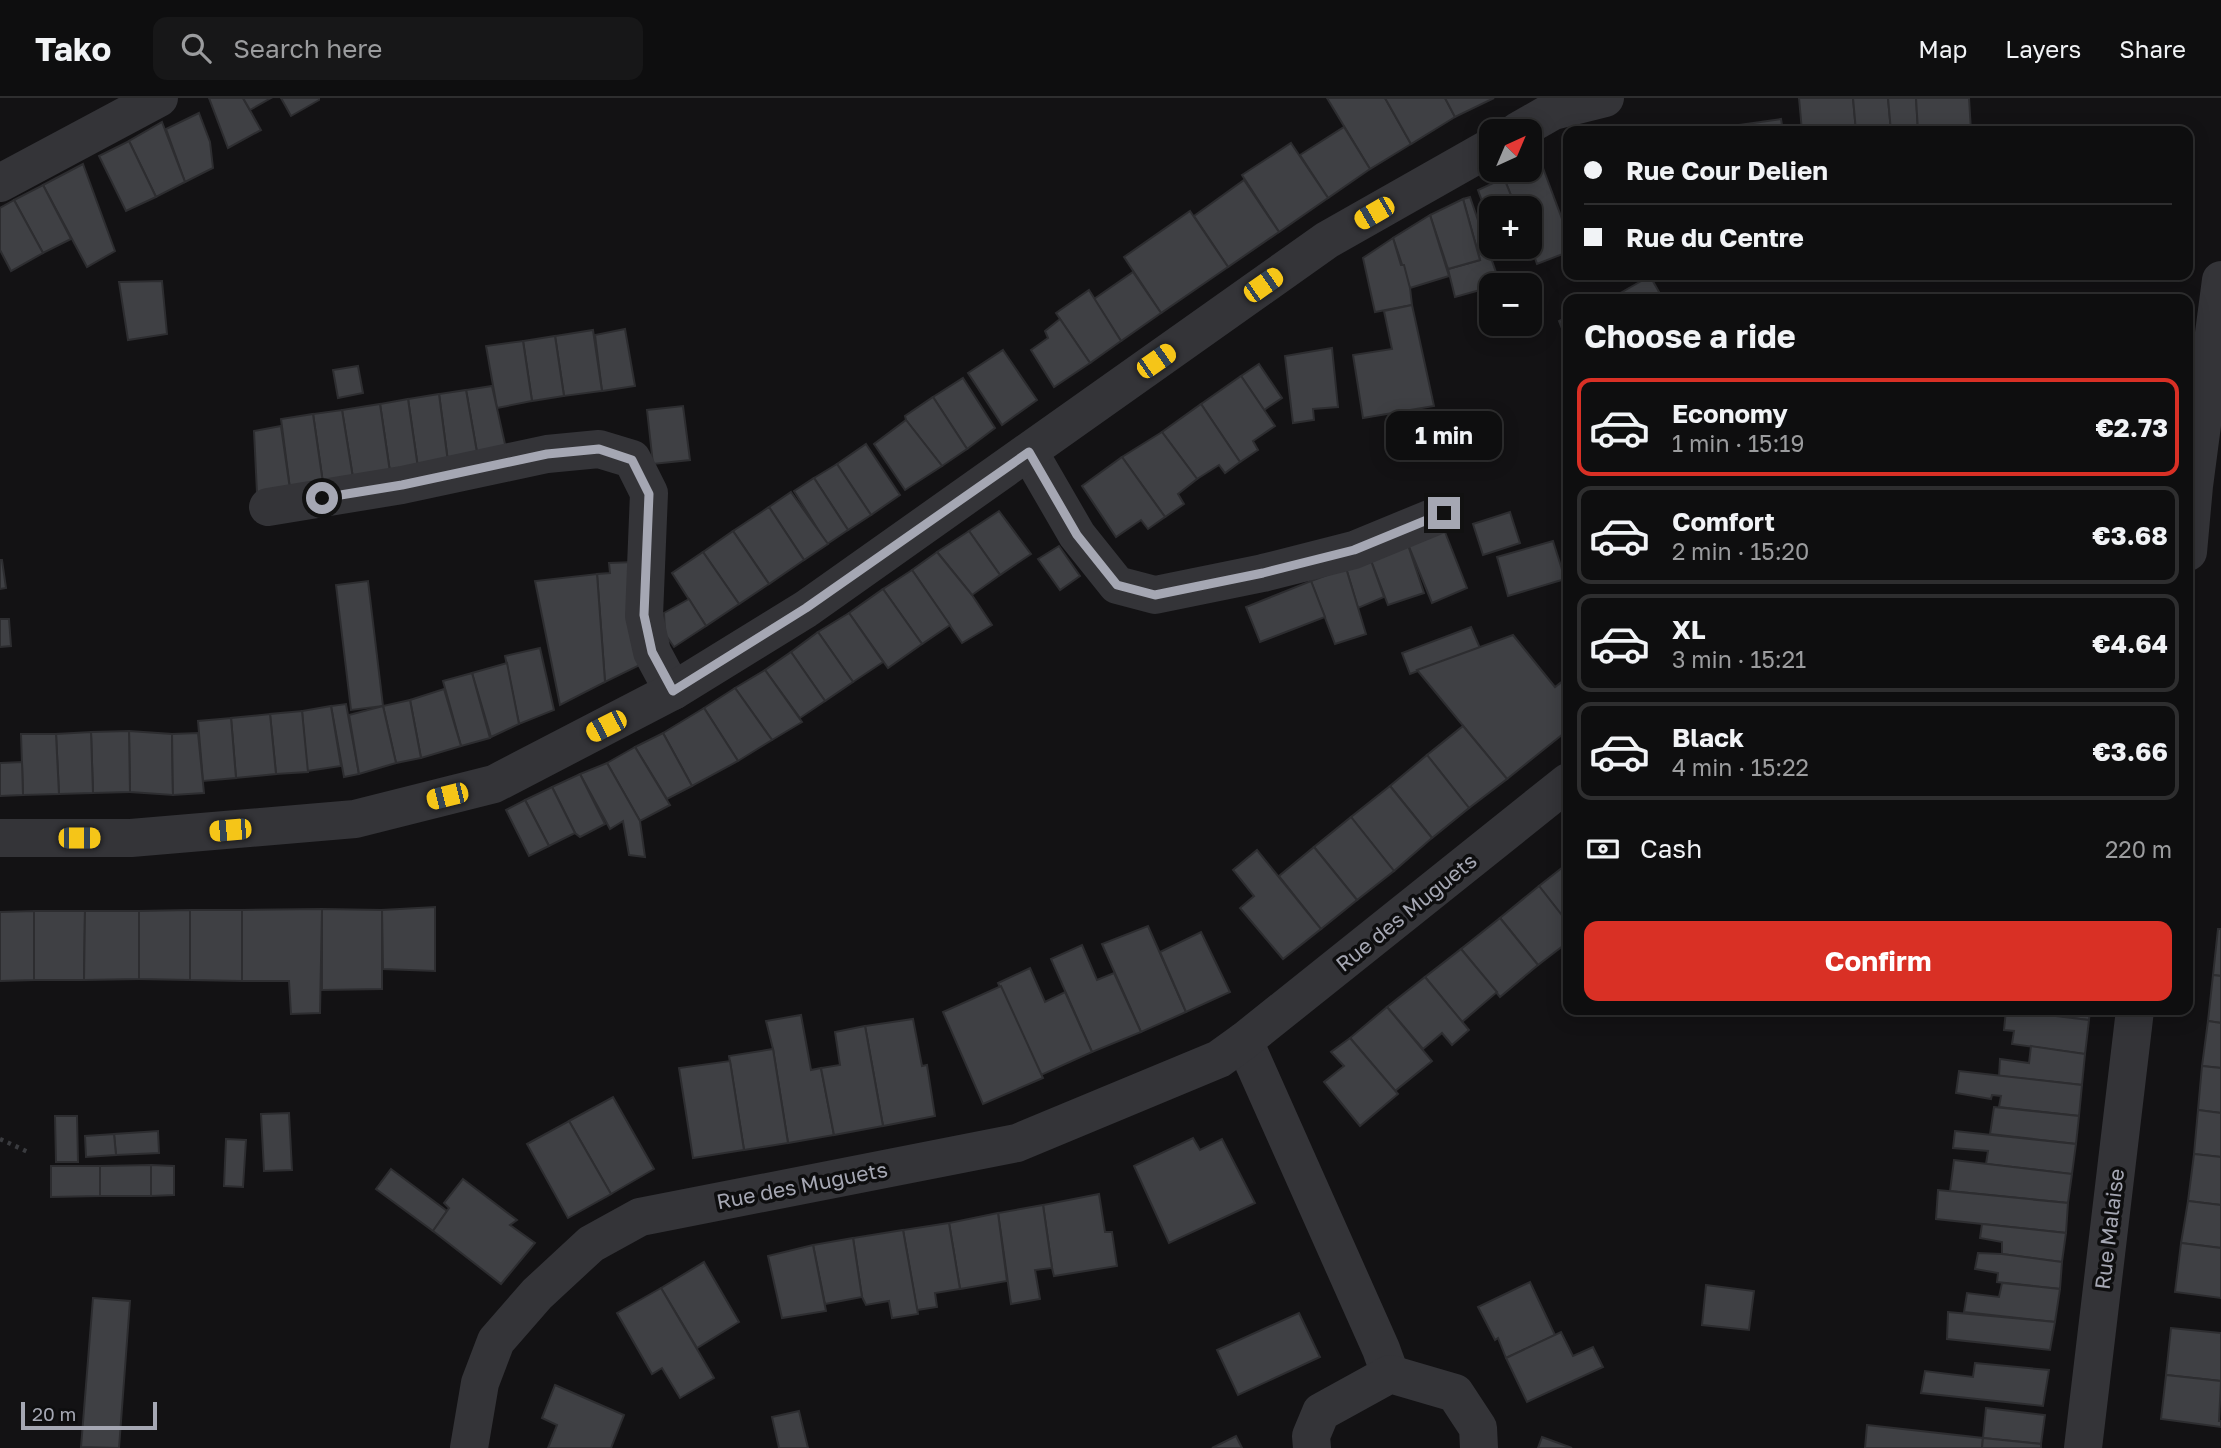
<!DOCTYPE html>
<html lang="en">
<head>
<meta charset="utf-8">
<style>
	:root { --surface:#0e0e0f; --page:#171718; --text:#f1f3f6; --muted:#9b9c9e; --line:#2e2e2f; --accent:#d93025 }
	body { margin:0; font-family:"Golos Text",sans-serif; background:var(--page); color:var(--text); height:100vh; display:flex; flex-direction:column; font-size:26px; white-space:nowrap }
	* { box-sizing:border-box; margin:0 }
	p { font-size:23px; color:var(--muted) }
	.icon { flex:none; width:38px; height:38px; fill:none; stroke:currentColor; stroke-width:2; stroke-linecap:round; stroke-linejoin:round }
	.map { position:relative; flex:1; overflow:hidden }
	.details { position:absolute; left:1563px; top:196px; width:630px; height:721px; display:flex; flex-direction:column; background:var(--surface); border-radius:14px; box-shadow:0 4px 18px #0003,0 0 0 2px var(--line) }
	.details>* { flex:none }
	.banner { position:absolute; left:1563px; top:28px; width:630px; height:154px; border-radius:14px; box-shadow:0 4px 18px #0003,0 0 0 2px var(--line); display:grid; align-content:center; height:154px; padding:0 21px; background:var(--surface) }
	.needle { width:46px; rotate:44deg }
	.fabs { position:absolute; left:1479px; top:21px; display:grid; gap:14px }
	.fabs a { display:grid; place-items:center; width:63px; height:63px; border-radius:14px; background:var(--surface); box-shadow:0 4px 18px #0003,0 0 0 2px var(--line); font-size:35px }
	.scale { position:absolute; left:21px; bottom:18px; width:136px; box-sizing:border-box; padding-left:7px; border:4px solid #a5a7b3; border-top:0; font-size:19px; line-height:24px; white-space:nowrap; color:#a5a7b3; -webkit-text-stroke:5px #0e0e0f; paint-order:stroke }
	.end { position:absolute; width:32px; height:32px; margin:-16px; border:9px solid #a5a7b3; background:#111; box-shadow:0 0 0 4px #111 }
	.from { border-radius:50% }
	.bubble { position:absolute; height:49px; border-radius:14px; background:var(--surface); box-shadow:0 4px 18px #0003,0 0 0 2px var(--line); font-size:23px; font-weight:700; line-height:49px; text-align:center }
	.car { position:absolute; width:21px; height:42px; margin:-21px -10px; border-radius:9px; box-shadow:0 0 5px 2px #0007; background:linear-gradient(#f5c518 24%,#345 0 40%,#f5c518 0 76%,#345 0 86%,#f5c518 0) }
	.banner b { display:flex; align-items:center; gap:24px; height:66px; font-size:26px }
	.banner b+b { border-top:2px solid var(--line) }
	.banner i { width:18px; height:18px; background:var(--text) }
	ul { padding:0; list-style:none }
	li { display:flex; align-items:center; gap:21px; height:98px; margin:0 14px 10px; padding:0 7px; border:4px solid var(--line); border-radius:14px }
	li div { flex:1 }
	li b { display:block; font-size:26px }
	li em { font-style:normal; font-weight:700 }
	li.on { border-color:var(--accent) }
	li>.icon { width:63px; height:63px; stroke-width:1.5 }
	h2 { padding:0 21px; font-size:32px; line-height:84px }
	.pay { display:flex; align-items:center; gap:18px; height:77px; padding:0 21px; font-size:26px }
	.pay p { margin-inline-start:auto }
	.action { display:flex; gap:14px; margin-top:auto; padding:14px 21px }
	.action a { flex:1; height:80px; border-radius:14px; background:var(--accent); color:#fff; font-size:28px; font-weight:700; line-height:80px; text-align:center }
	header { display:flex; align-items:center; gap:42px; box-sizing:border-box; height:98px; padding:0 35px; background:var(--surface); border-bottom:2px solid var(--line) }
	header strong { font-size:33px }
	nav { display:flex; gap:38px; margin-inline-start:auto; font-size:24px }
	.search { width:490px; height:63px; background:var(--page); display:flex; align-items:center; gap:18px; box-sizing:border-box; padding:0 24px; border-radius:14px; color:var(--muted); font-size:26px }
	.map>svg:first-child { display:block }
</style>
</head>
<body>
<header>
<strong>Tako</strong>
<div class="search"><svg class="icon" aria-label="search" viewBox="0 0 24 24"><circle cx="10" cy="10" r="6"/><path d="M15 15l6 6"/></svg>Search here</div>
<nav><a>Map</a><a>Layers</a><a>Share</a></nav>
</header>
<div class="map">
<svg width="2221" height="1350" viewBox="0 0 2221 1350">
	<rect width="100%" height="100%" fill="#131214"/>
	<!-- building -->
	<g fill="#3f4044" stroke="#2d2d30" stroke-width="2">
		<polygon points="209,0 243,0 261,32 228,50"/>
		<polygon points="243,0 271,0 250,12"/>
		<polygon points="281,0 319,0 319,2 291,18"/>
		<polygon points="1327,0 1385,0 1411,46 1370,71"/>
		<polygon points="1385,0 1445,0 1455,19 1411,46"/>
		<polygon points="1445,0 1494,0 1455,19"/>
		<polygon points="1799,0 1853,0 1856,33 1802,33"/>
		<polygon points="1853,0 1888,0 1891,33 1856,33"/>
		<polygon points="1888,0 1916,0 1918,33 1891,33"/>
		<polygon points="1916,0 1969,0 1971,33 1918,33"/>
		<polygon points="199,15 210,44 213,70 185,84 166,31"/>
		<polygon points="1781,21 1783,33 1696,33"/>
		<polygon points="162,24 185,84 156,99 129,43"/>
		<polygon points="1344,29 1370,71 1328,100 1300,57"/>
		<polygon points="129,43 156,99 126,113 99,58"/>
		<polygon points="1291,45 1328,100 1279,134 1242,77"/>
		<polygon points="1540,62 1568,137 1568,154 1537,166 1530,145 1530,110 1516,110 1504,80 1521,72 1530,72 1530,68"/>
		<polygon points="83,66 115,153 87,169 43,87"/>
		<polygon points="1504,80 1516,110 1491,110 1491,128 1478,92"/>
		<polygon points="1244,82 1279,134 1228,169 1194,118"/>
		<polygon points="43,87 71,141 43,155 14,102"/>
		<polygon points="1470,99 1500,186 1491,187 1491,189 1455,199 1448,171 1480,162 1463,101"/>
		<polygon points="1463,101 1480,162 1448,171 1430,117"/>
		<polygon points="14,102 43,155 11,173 0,152 0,110"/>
		<polygon points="1190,113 1228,169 1161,215 1124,159"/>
		<polygon points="1430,117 1449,178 1410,190 1393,140"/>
		<polygon points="1393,140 1401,167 1404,167 1410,190 1412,207 1375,214 1363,160"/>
		<polygon points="1133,174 1161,215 1121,243 1094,201"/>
		<polygon points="1650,178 1663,201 1610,201"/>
		<polygon points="162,183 167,236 128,242 119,184"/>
		<polygon points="1089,192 1121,243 1090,265 1056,215"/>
		<polygon points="1412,207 1434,308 1363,320 1353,257 1392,251 1384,213"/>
		<polygon points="1568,219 1568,245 1559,223"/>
		<polygon points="1060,221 1090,265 1054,289 1031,252 1048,240 1045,233"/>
		<polygon points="625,231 635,288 602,293 595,237"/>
		<polygon points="593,232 602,293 564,298 555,238"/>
		<polygon points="555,238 564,298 532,303 523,243"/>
		<polygon points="523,243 532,303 497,310 486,248"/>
		<polygon points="1332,250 1338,309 1313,311 1314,322 1293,325 1285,258"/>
		<polygon points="1003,252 1037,302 1002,327 968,275"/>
		<polygon points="1259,266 1282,300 1264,312 1241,278"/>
		<polygon points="358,268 363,295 338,300 333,272"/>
		<polygon points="1241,278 1275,328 1253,343 1258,352 1240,364 1201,306"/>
		<polygon points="963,280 995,330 967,351 933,299"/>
		<polygon points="492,288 507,355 478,360 466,292"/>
		<polygon points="466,292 478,360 448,364 439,296"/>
		<polygon points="439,296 448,364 418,370 408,301"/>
		<polygon points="933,299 967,351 942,368 906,322 905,318"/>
		<polygon points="408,301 418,370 390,374 380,306"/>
		<polygon points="380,306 390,374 353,380 342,312"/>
		<polygon points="1201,306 1240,364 1225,375 1219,367 1197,381 1162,334"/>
		<polygon points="683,308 690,362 653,366 647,312"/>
		<polygon points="342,312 353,380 323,385 313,316"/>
		<polygon points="313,316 323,385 290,391 281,321"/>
		<polygon points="906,322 942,368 905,392 874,346"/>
		<polygon points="281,328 290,391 257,395 254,333"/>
		<polygon points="1162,334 1197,381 1178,396 1184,406 1165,419 1122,359"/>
		<polygon points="866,346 900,397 871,417 837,366"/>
		<polygon points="1122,359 1165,419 1148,431 1141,422 1116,439 1082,388"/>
		<polygon points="837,366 871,417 848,432 814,380"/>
		<polygon points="814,380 848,432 827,446 794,393"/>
		<polygon points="791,394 828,446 804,462 769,409"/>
		<polygon points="769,409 804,462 769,486 733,433"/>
		<polygon points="999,413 1031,456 1000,477 969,433"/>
		<polygon points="1510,414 1520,445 1483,457 1473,426"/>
		<polygon points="1443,429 1467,490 1432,505 1407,444"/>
		<polygon points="733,433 769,486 739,506 703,454"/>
		<polygon points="969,433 1000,477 972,497 937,454"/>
		<polygon points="1553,443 1565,481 1508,498 1497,459"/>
		<polygon points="1407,444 1424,495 1388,507 1370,460"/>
		<polygon points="1059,448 1080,478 1060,492 1038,461"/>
		<polygon points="703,454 739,506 706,528 672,475"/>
		<polygon points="937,454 972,497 992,527 962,545 912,472"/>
		<polygon points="1370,460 1384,499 1358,510 1346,470"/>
		<polygon points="0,462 2,462 6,490 0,491"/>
		<polygon points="635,464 644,565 605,584 597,476 610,475 609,465"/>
		<polygon points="1346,470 1366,536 1335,546 1311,483"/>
		<polygon points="912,472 950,527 922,546 883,491"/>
		<polygon points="597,476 605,584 560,607 535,483"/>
		<polygon points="368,483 383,608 351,612 336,487"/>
		<polygon points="1311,483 1325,519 1260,544 1246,509"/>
		<polygon points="883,491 922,546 888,570 849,515"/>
		<polygon points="689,501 706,528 674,549 665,536 664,515"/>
		<polygon points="849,515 883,564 853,584 818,534"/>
		<polygon points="0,521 9,521 11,548 0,549"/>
		<polygon points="1471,529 1480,550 1410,576 1402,555"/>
		<polygon points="818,534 853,584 825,603 791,554"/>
		<polygon points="1513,537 1555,589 1568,579 1568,632 1507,681 1417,572"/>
		<polygon points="540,550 554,612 519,626 505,558"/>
		<polygon points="791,554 825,603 800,620 765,572"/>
		<polygon points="507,565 519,626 491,639 472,575"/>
		<polygon points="765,572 802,624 772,642 735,590"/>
		<polygon points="472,575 490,640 461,648 443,583"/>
		<polygon points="735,590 772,642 738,663 704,610"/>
		<polygon points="444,591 461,648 421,660 410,602"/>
		<polygon points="410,602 421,660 396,665 383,608"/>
		<polygon points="346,606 359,676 344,679 331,608"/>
		<polygon points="331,608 341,668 307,673 302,613"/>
		<polygon points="383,608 396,665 359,676 349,617"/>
		<polygon points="704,610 738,663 692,688 663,635"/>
		<polygon points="302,613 308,674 276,676 270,616"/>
		<polygon points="270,616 276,676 236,680 231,620"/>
		<polygon points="231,620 236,680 203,683 198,623"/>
		<polygon points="1463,628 1507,681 1469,710 1427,657"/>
		<polygon points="129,633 172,636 173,697 130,694"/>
		<polygon points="129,633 130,694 93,695 91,634"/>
		<polygon points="91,634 93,695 59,696 56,636"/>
		<polygon points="198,635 204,695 173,697 172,636"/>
		<polygon points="663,635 692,688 667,701 635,649"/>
		<polygon points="21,636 56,636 59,696 23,697"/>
		<polygon points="635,649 670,707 640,723 607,665"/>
		<polygon points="1427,657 1469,710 1432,740 1390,688"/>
		<polygon points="22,664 23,697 0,698 0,665"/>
		<polygon points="607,665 640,723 645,759 629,757 623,723 610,731 580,676"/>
		<polygon points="580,676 605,726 580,739 575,735 552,689"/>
		<polygon points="1390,688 1432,740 1394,773 1351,719"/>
		<polygon points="552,689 575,735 549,748 525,702"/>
		<polygon points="525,702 549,748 529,758 506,712"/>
		<polygon points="1351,719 1394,773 1357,802 1314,749"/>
		<polygon points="1314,749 1357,802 1321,831 1279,778"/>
		<polygon points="1257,752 1321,831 1283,861 1240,810 1254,798 1233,772"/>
		<polygon points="1568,765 1568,825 1539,788"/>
		<polygon points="1539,788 1568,825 1568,844 1538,867 1500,820"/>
		<polygon points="435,809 435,873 383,871 382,812"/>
		<polygon points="322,811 382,812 382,891 322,892"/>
		<polygon points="322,811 320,915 291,916 289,883 242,883 242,812"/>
		<polygon points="190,812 242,812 242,883 190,882"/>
		<polygon points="190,812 190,882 139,881 139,813"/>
		<polygon points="34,813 85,813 84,882 34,882"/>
		<polygon points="34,813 34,882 0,883 0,814"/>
		<polygon points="85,813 139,813 139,881 84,882"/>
		<polygon points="1500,820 1538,867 1500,899 1461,851"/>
		<polygon points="1148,828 1186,914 1141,934 1102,846"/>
		<polygon points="2218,831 2221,831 2221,878 2213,877"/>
		<polygon points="1201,834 1230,894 1186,914 1160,854"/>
		<polygon points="1082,847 1097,882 1114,875 1141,934 1092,954 1051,861"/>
		<polygon points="1461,851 1497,894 1462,924 1425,879"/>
		<polygon points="1030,870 1045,904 1065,894 1092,954 1041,977 998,885"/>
		<polygon points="2213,877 2221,878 2221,925 2208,923"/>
		<polygon points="1425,879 1469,932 1452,947 1442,935 1423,951 1387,909"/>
		<polygon points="1001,888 1043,980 983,1006 943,914"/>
		<polygon points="1387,909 1432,963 1395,993 1350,940"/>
		<polygon points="2005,912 2090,912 2089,922 2006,912"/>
		<polygon points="2006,912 2089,922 2085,956 2012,946 2014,933 2004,932"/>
		<polygon points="801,917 811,972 821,970 834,1037 788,1045 773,951 766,923"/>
		<polygon points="913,921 922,968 927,967 935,1018 883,1028 865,928"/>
		<polygon points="2208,923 2221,925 2221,970 2202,968"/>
		<polygon points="865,928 883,1028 834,1037 821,970 840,967 835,934"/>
		<polygon points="1350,940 1398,996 1360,1028 1324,984 1344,968 1331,954"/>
		<polygon points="2031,948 2085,956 2082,987 1999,978 2000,961 2029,965"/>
		<polygon points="773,951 788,1045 744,1052 729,958"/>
		<polygon points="730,963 744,1052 693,1060 679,970"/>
		<polygon points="2202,968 2221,970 2221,1015 2198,1012"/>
		<polygon points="1959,973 2082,987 2079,1018 1999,1009 2001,998 1992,997 1991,1001 1956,995"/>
		<polygon points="613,999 654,1071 611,1096 569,1023"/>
		<polygon points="1994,1009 2079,1018 2076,1046 1990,1036"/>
		<polygon points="2198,1012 2221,1015 2221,1059 2194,1056"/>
		<polygon points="289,1015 292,1072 264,1073 261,1016"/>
		<polygon points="55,1018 77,1018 78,1064 56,1064"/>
		<polygon points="569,1023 611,1096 568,1120 527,1046"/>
		<polygon points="158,1033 159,1055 116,1057 114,1036"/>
		<polygon points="1955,1033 2076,1046 2072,1076 1986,1066 1988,1053 1953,1050"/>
		<polygon points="114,1036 116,1057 86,1059 85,1038"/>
		<polygon points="1193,1040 1200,1052 1222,1041 1255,1105 1169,1145 1134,1068"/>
		<polygon points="226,1041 246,1042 243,1089 224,1088"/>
		<polygon points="2194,1056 2221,1059 2221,1107 2188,1103"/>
		<polygon points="1954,1062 2072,1076 2068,1105 1950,1093"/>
		<polygon points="151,1067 174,1068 174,1097 151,1098"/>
		<polygon points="151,1067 151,1098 100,1098 100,1068"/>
		<polygon points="51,1068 100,1068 100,1098 51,1099"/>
		<polygon points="391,1071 447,1113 433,1133 376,1091"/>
		<polygon points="463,1081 517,1122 510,1127 535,1145 501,1186 433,1133 449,1110 444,1105"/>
		<polygon points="1938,1092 2068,1105 2066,1135 1936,1121"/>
		<polygon points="1099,1096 1105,1134 1112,1134 1117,1168 1054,1178 1052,1170 1043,1107"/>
		<polygon points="2188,1103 2221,1107 2221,1150 2181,1145"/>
		<polygon points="1043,1107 1052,1170 1035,1172 1040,1201 1011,1206 998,1115"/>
		<polygon points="998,1115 1007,1183 960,1191 949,1125"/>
		<polygon points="949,1125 960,1191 935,1195 937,1209 917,1212 903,1132"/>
		<polygon points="1982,1126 2066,1135 2062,1164 2002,1156 2002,1144 1980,1140"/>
		<polygon points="903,1132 918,1216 892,1220 889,1203 866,1207 862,1199 853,1140"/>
		<polygon points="853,1140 862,1199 825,1206 813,1147"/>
		<polygon points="2181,1145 2221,1150 2221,1200 2175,1194"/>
		<polygon points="813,1147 826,1213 782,1220 768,1158"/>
		<polygon points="1978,1155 2002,1156 2062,1164 2060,1191 1997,1184 1998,1175 1975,1171"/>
		<polygon points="704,1164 739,1224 697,1250 661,1190"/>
		<polygon points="1530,1184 1555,1237 1506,1260 1498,1240 1495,1242 1478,1209"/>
		<polygon points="2002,1185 2060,1191 2055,1224 1964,1214 1967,1195 1999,1199"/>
		<polygon points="1706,1187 1754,1193 1749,1232 1702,1227"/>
		<polygon points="661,1190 714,1280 680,1300 662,1270 652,1276 617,1215"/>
		<polygon points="93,1200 130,1203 119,1350 81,1349"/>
		<polygon points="1948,1214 2055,1224 2050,1252 1947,1241"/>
		<polygon points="1299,1215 1320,1259 1238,1297 1217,1252"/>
		<polygon points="2171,1230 2221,1235 2221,1283 2166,1277"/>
		<polygon points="1561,1234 1573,1258 1593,1249 1603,1269 1527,1304 1506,1260"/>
		<polygon points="1975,1265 2049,1272 2043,1308 1921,1295 1925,1273 1973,1279"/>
		<polygon points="2166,1277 2221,1283 2219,1323 2221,1323 2221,1329 2161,1321"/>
		<polygon points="555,1287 624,1317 611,1350 548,1350 557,1327 542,1320"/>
		<polygon points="1986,1310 2045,1317 2041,1346 1983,1340"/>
		<polygon points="799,1313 808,1350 779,1350 772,1319"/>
		<polygon points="1867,1327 1983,1340 1982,1350 1865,1350"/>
		<polygon points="1236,1338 1242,1350 1212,1350"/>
		<polygon points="1542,1339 1572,1350 1538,1350"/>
		<polygon points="1983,1340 2041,1346 2041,1350 1982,1350"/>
	</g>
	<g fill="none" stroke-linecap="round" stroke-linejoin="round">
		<!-- path -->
		<polyline stroke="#3a3b3f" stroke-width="4.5" stroke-dasharray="3.5 5" stroke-linecap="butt" points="0,1041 28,1054"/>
		<!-- minor -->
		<g stroke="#343438" stroke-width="38">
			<polyline points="1518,33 1553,13 1605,0"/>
			<polyline points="0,85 159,0"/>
			<polyline points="1029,354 1077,437 1117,487 1155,497 1263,475 1354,452 1444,415"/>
			<polyline points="268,409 402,387 547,356 599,351 632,361 649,395 644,518 652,554 673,593"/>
			<polyline points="2188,454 2194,388 2221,182"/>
			<polyline points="0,740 131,740 355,721 494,686 673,593 806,511 1327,142 1491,49"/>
			<polyline points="1244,943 1381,1251 1390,1276"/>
			<polyline points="469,1350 480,1285 496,1243 537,1196 591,1146 640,1119 1017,1045 1219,961 1244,943 1568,684"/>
			<polyline points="1312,1350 1311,1338 1321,1314 1390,1276 1455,1295 1478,1330 1479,1350"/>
			<polyline points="2083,1350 2135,912"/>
		</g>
	</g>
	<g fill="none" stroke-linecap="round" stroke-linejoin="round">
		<!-- route -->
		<polyline stroke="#a5a7b3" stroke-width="9" points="322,400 402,387 547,356 599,351 632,362 649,396 644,517 652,554 673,593 806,510 1029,354 1077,437 1117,487 1155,497 1263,475 1354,452 1444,415"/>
	</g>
	<g text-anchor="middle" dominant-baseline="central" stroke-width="7" stroke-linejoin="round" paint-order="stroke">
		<!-- street labels -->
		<g font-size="21" fill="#a5a7b3" stroke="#0e0e0f">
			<text transform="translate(1406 814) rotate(-39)">Rue des Muguets</text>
			<text transform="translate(802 1087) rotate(-11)">Rue des Muguets</text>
			<text transform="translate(2109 1131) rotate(-83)">Rue Malaise</text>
		</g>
	</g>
</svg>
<div class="fabs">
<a><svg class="needle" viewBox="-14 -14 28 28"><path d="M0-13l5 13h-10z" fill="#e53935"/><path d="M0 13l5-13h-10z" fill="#9b9c9e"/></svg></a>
<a>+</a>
<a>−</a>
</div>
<div class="scale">20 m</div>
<i class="end from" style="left:322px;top:400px"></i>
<i class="end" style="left:1444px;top:415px"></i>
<div class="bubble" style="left:1386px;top:313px;width:116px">1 min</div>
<i class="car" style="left:1374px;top:115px;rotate:240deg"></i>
<i class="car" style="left:1263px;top:187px;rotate:55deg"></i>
<i class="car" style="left:1156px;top:263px;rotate:55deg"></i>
<i class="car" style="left:606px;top:628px;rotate:243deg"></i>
<i class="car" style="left:447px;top:698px;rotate:256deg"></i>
<i class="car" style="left:230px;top:732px;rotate:265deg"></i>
<i class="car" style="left:79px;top:740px;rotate:90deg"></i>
<div class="banner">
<b><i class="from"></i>Rue Cour Delien</b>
<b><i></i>Rue du Centre</b>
</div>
<section class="details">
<h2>Choose a ride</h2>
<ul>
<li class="on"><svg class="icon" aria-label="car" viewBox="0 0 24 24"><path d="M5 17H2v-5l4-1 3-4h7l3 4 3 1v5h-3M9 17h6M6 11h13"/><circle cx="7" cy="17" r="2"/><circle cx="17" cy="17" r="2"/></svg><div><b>Economy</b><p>1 min · 15:19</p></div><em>€2.73</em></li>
<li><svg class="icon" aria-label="car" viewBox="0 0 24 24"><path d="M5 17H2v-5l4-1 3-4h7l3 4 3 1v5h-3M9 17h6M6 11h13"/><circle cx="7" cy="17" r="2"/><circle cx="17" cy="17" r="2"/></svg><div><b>Comfort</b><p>2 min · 15:20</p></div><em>€3.68</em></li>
<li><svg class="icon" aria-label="car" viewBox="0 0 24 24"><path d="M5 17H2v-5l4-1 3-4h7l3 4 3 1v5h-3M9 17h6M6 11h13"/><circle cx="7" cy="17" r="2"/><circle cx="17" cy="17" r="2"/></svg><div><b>XL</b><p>3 min · 15:21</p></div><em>€4.64</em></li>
<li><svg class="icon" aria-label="car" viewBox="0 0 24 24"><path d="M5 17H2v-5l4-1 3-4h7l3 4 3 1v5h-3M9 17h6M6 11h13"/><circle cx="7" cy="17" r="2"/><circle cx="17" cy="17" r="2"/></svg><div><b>Black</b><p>4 min · 15:22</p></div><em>€3.66</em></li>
</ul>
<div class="pay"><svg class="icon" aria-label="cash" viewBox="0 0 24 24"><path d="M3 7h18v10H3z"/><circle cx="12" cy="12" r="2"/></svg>Cash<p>220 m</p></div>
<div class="action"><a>Confirm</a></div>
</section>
</div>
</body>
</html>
